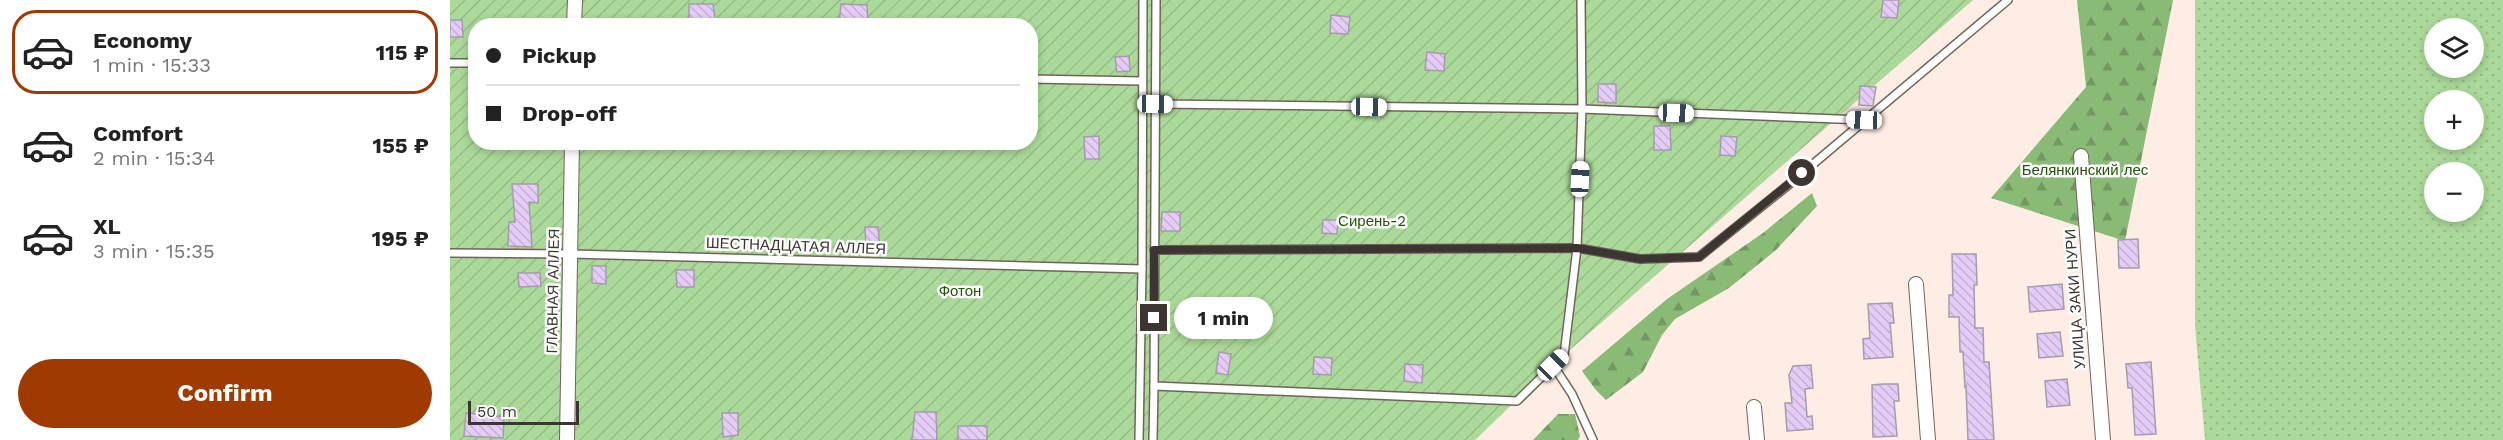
<!DOCTYPE html>
<html lang="en">
<head>
<meta charset="utf-8">
<style>
	:root { --surface:#fff; --page:#f6f6f6; --text:#222; --muted:#767676; --line:#e0e0e0; --accent:#9f3b02 }
	body { margin:0; font-family:"Work Sans",sans-serif; background:var(--page); color:var(--text); height:100vh; display:flex; flex-direction:column; font-size:22px; white-space:nowrap }
	* { box-sizing:border-box; margin:0 }
	p { font-size:20px; color:var(--muted) }
	.icon { flex:none; width:33px; height:33px; fill:none; stroke:currentColor; stroke-width:2; stroke-linecap:round; stroke-linejoin:round }
	.map { position:relative; flex:1; overflow:hidden }
	.drawer { display:flex; flex-direction:column; background:var(--surface); width:450px }
	.drawer>* { flex:none }
	.banner { position:absolute; left:18px; top:18px; width:570px; height:132px; border-radius:24px; box-shadow:0 3px 9px #0003; display:grid; align-content:center; height:132px; padding:0 18px; background:var(--surface) }
	.fabs { position:absolute; left:1974px; top:18px; display:grid; gap:12px }
	.fabs a { display:grid; place-items:center; width:60px; height:60px; border-radius:50%; background:var(--surface); box-shadow:0 3px 9px #0003; font-size:30px }
	.scale { position:absolute; left:18px; bottom:15px; width:111px; box-sizing:border-box; padding-left:6px; border:3px solid #3c3532; border-top:0; font-size:16px; line-height:21px; white-space:nowrap; color:#3c3532; -webkit-text-stroke:4px #fff; paint-order:stroke }
	.end { position:absolute; width:27px; height:27px; margin:-14px; border:8px solid #3c3532; background:#fff; box-shadow:0 0 0 3px #fff }
	.from { border-radius:50% }
	.bubble { position:absolute; height:42px; border-radius:21px; background:var(--surface); box-shadow:0 3px 9px #0003; font-size:20px; font-weight:700; line-height:42px; text-align:center }
	.car { position:absolute; width:18px; height:36px; margin:-18px -9px; border-radius:8px; box-shadow:0 0 4px 2px #0007; background:linear-gradient(#fff 24%,#345 0 40%,#fff 0 76%,#345 0 86%,#fff 0) }
	.banner b { display:flex; align-items:center; gap:21px; height:57px; font-size:22px }
	.banner b+b { border-top:2px solid var(--line) }
	.banner i { width:15px; height:15px; background:var(--text) }
	ul { padding:10px 0 0; list-style:none }
	li { display:flex; align-items:center; gap:18px; height:84px; margin:0 12px 9px; padding:0 6px; border:3px solid transparent; border-radius:24px }
	li div { flex:1 }
	li b { display:block; font-size:22px }
	li em { font-style:normal; font-weight:700 }
	li.current { border-color:var(--accent) }
	li>.icon { width:54px; height:54px; stroke-width:1.5 }
	.button { display:flex; gap:12px; margin-top:auto; padding:12px 18px }
	.button a { flex:1; height:69px; border-radius:36px; background:var(--accent); color:#fff; font-size:24px; font-weight:700; line-height:69px; text-align:center }
	main { display:flex; flex:1; min-height:0 }
	.map>svg:first-child { display:block }
</style>
</head>
<body>
<main>
<section class="drawer">
<ul>
<li class="current"><svg class="icon" aria-label="car" viewBox="0 0 24 24"><path d="M5 17H2v-5l4-1 3-4h7l3 4 3 1v5h-3M9 17h6M6 11h13"/><circle cx="7" cy="17" r="2"/><circle cx="17" cy="17" r="2"/></svg><div><b>Economy</b><p>1 min · 15:33</p></div><em>115 ₽</em></li>
<li><svg class="icon" aria-label="car" viewBox="0 0 24 24"><path d="M5 17H2v-5l4-1 3-4h7l3 4 3 1v5h-3M9 17h6M6 11h13"/><circle cx="7" cy="17" r="2"/><circle cx="17" cy="17" r="2"/></svg><div><b>Comfort</b><p>2 min · 15:34</p></div><em>155 ₽</em></li>
<li><svg class="icon" aria-label="car" viewBox="0 0 24 24"><path d="M5 17H2v-5l4-1 3-4h7l3 4 3 1v5h-3M9 17h6M6 11h13"/><circle cx="7" cy="17" r="2"/><circle cx="17" cy="17" r="2"/></svg><div><b>XL</b><p>3 min · 15:35</p></div><em>195 ₽</em></li>
</ul>
<div class="button"><a>Confirm</a></div>
</section>
<div class="map">
<svg width="2053" height="440" viewBox="0 0 2053 440">
	<defs>
		<pattern id="grass-dots" width="8" height="8" patternUnits="userSpaceOnUse" patternTransform="scale(1.5)"><rect width="8" height="8" fill="#abd999"/><path d="M2 2h.1M6 6h.1" fill="none" stroke="#94bb84" stroke-width="1.8" stroke-linecap="round"/></pattern>
		<pattern id="forest-firs" width="22" height="20" patternUnits="userSpaceOnUse" patternTransform="scale(1.5)"><rect width="22" height="20" fill="#8abb76"/><path d="M5 1l3.5 6h-7zM16 11l3.5 6h-7z" fill="#729961"/></pattern>
		<pattern id="garden-furrows" width="10" height="10" patternUnits="userSpaceOnUse" patternTransform="scale(1.5)"><rect width="10" height="10" fill="#abd999"/><path d="M-1 1l2-2M0 10L10 0M9 11l2-2" fill="none" stroke="#94bb84"/></pattern>
		<pattern id="building-back-hatch" width="6" height="6" patternUnits="userSpaceOnUse" patternTransform="scale(1.5)"><rect width="6" height="6" fill="#e5ccf7"/><path d="M-1 5l2 2M0 0l6 6M5-1l2 2" fill="none" stroke="#c5b0d4"/></pattern>
	</defs>
	<rect width="100%" height="100%" fill="#feede4"/>
	<!-- grass -->
	<path fill="url(#grass-dots)" fill-rule="evenodd" d="M1745,0h308v440h-298l-10,-114zM1984,28h40v40h-40zM1984,100h40v40h-40zM1984,172h40v40h-40z"/>
	<!-- forest -->
	<g fill="url(#forest-firs)">
		<polygon points="1627,0 1723,0 1675,241 1541,198 1636,87"/>
		<polygon points="1362,193 1367,206 1326,250 1279,288 1225,319 1212,335 1193,372 1156,400 1145,389 1132,371 1217,299 1313,233"/>
		<polygon points="1108,414 1125,414 1130,436 1128,440 1083,440"/>
	</g>
	<!-- garden -->
	<path fill="url(#garden-furrows)" fill-rule="evenodd" d="M0,0h1523l-409,355 -89,85h-1025zM26,26h554v116h-554z"/>
	<!-- building -->
	<g fill="url(#building-back-hatch)" stroke="#a49caa" stroke-width="1.5">
		<polygon points="1433,0 1449,0 1447,18 1431,17"/>
		<polygon points="239,4 263,4 265,20 239,21"/>
		<polygon points="391,4 417,5 418,26 389,26"/>
		<polygon points="881,15 900,17 898,34 880,33"/>
		<polygon points="0,20 12,20 13,37 0,37"/>
		<polygon points="977,52 995,54 994,71 975,70"/>
		<polygon points="679,56 680,71 667,72 665,57"/>
		<polygon points="1148,84 1166,84 1166,103 1148,102"/>
		<polygon points="1410,86 1426,87 1423,106 1409,105"/>
		<polygon points="1204,126 1220,126 1221,150 1204,150"/>
		<polygon points="649,136 649,159 635,159 634,137"/>
		<polygon points="1271,136 1287,137 1285,156 1270,155"/>
		<polygon points="62,184 88,184 88,203 79,202 82,247 58,246 59,222 65,222"/>
		<polygon points="712,212 730,212 730,231 711,231"/>
		<polygon points="873,220 888,220 887,234 872,233"/>
		<polygon points="415,227 428,227 430,250 416,250"/>
		<polygon points="1688,239 1689,268 1669,268 1668,240"/>
		<polygon points="1502,254 1526,254 1527,285 1524,285 1525,328 1533,328 1534,362 1539,362 1544,440 1518,440 1516,386 1515,387 1513,352 1510,352 1509,317 1499,317 1499,295 1503,295"/>
		<polygon points="142,266 156,266 156,284 142,283"/>
		<polygon points="226,270 244,270 244,287 227,287"/>
		<polygon points="68,273 90,273 91,286 69,287"/>
		<polygon points="1612,284 1614,309 1580,312 1578,287"/>
		<polygon points="1442,303 1444,323 1440,323 1443,357 1414,359 1413,339 1420,338 1418,304"/>
		<polygon points="1610,332 1613,356 1589,358 1587,334"/>
		<polygon points="769,352 781,354 778,375 766,373"/>
		<polygon points="864,357 882,358 881,375 863,374"/>
		<polygon points="1701,362 1706,434 1685,435 1682,388 1678,388 1676,364"/>
		<polygon points="955,364 973,365 972,383 954,381"/>
		<polygon points="1361,365 1363,388 1355,389 1357,417 1362,416 1363,429 1337,431 1335,403 1342,403 1339,375 1343,366"/>
		<polygon points="1617,379 1620,405 1597,407 1595,381"/>
		<polygon points="1433,384 1448,384 1449,401 1444,401 1447,436 1423,437 1422,385"/>
		<polygon points="465,412 486,412 487,440 462,440"/>
		<polygon points="16,413 54,417 53,438 14,436"/>
		<polygon points="272,413 288,413 288,435 273,437"/>
		<rect x="508" y="426" width="29" height="14"/>
	</g>
	<g fill="none" stroke-linecap="round" stroke-linejoin="round">
		<!-- service casing -->
		<g stroke="#71635b" stroke-width="10">
			<g id="service">
				<polyline points="706,0 704,386 1067,401 1114,355 1127,248 1132,109 1131,0"/>
				<polyline points="0,63 26,63"/>
				<polyline points="580,79 692,81"/>
				<polyline points="705,104 1132,109 1414,120"/>
				<polyline points="704,250 1127,248 1190,259 1249,257 1337,186 1558,0"/>
				<polyline points="0,253 121,254 692,269"/>
				<polyline points="1103,365 1122,394 1143,440"/>
				<polyline points="689,440 692,269 693,0"/>
				<polyline points="703,440 704,386"/>
			</g>
		</g>
		<!-- minor casing -->
		<g stroke="#71635b" stroke-width="16">
			<g id="minor">
				<polyline points="124,26 125,0"/>
				<polyline points="1631,156 1653,440"/>
				<polyline points="1466,284 1478,440"/>
				<polyline points="1304,407 1307,440"/>
				<polyline points="117,440 122,142"/>
			</g>
		</g>
		<!-- service -->
		<use href="#service" stroke="#fff" stroke-width="7"/>
		<!-- minor -->
		<use href="#minor" stroke="#fff" stroke-width="14"/>
	</g>
	<g fill="none" stroke-linecap="round" stroke-linejoin="round">
		<!-- route -->
		<polyline stroke="#3c3532" stroke-width="8" points="704,318 704,250 1127,248 1190,259 1249,257 1352,173"/>
	</g>
	<g text-anchor="middle" dominant-baseline="central" stroke-width="5" stroke-linejoin="round" paint-order="stroke">
		<!-- park labels -->
		<g font-size="15" fill="#24520a" stroke="#fff">
			<text x="1635" y="170">Белянкинский лес</text>
			<text x="922" y="221">Сирень-2</text>
			<text x="510" y="291">Фотон</text>
		</g>
		<!-- street labels -->
		<g font-size="15" fill="#3c3532" stroke="#fff">
			<text transform="translate(346 246) rotate(2)">ШЕСТНАДЦАТАЯ АЛЛЕЯ</text>
			<text transform="translate(103 291) rotate(-89)">ГЛАВНАЯ АЛЛЕЯ</text>
			<text transform="translate(1625 299) rotate(-94)">УЛИЦА ЗАКИ НУРИ</text>
		</g>
	</g>
</svg>
<div class="fabs">
<a><svg class="icon" aria-label="layers" viewBox="0 0 24 24"><path d="M12 4l9 5-9 5-9-5zM3 14l9 5 9-5"/></svg></a>
<a>+</a>
<a>−</a>
</div>
<div class="scale">50 m</div>
<i class="end from" style="left:1352px;top:173px"></i>
<i class="end" style="left:704px;top:318px"></i>
<div class="bubble" style="left:724px;top:297px;width:99px">1 min</div>
<i class="car" style="left:705px;top:104px;rotate:91deg"></i>
<i class="car" style="left:919px;top:107px;rotate:91deg"></i>
<i class="car" style="left:1226px;top:113px;rotate:92deg"></i>
<i class="car" style="left:1414px;top:120px;rotate:272deg"></i>
<i class="car" style="left:1130px;top:179px;rotate:3deg"></i>
<i class="car" style="left:1103px;top:365px;rotate:45deg"></i>
<div class="banner">
<b><i class="from"></i>Pickup</b>
<b><i></i>Drop-off</b>
</div>
</div>
</main>
</body>
</html>
